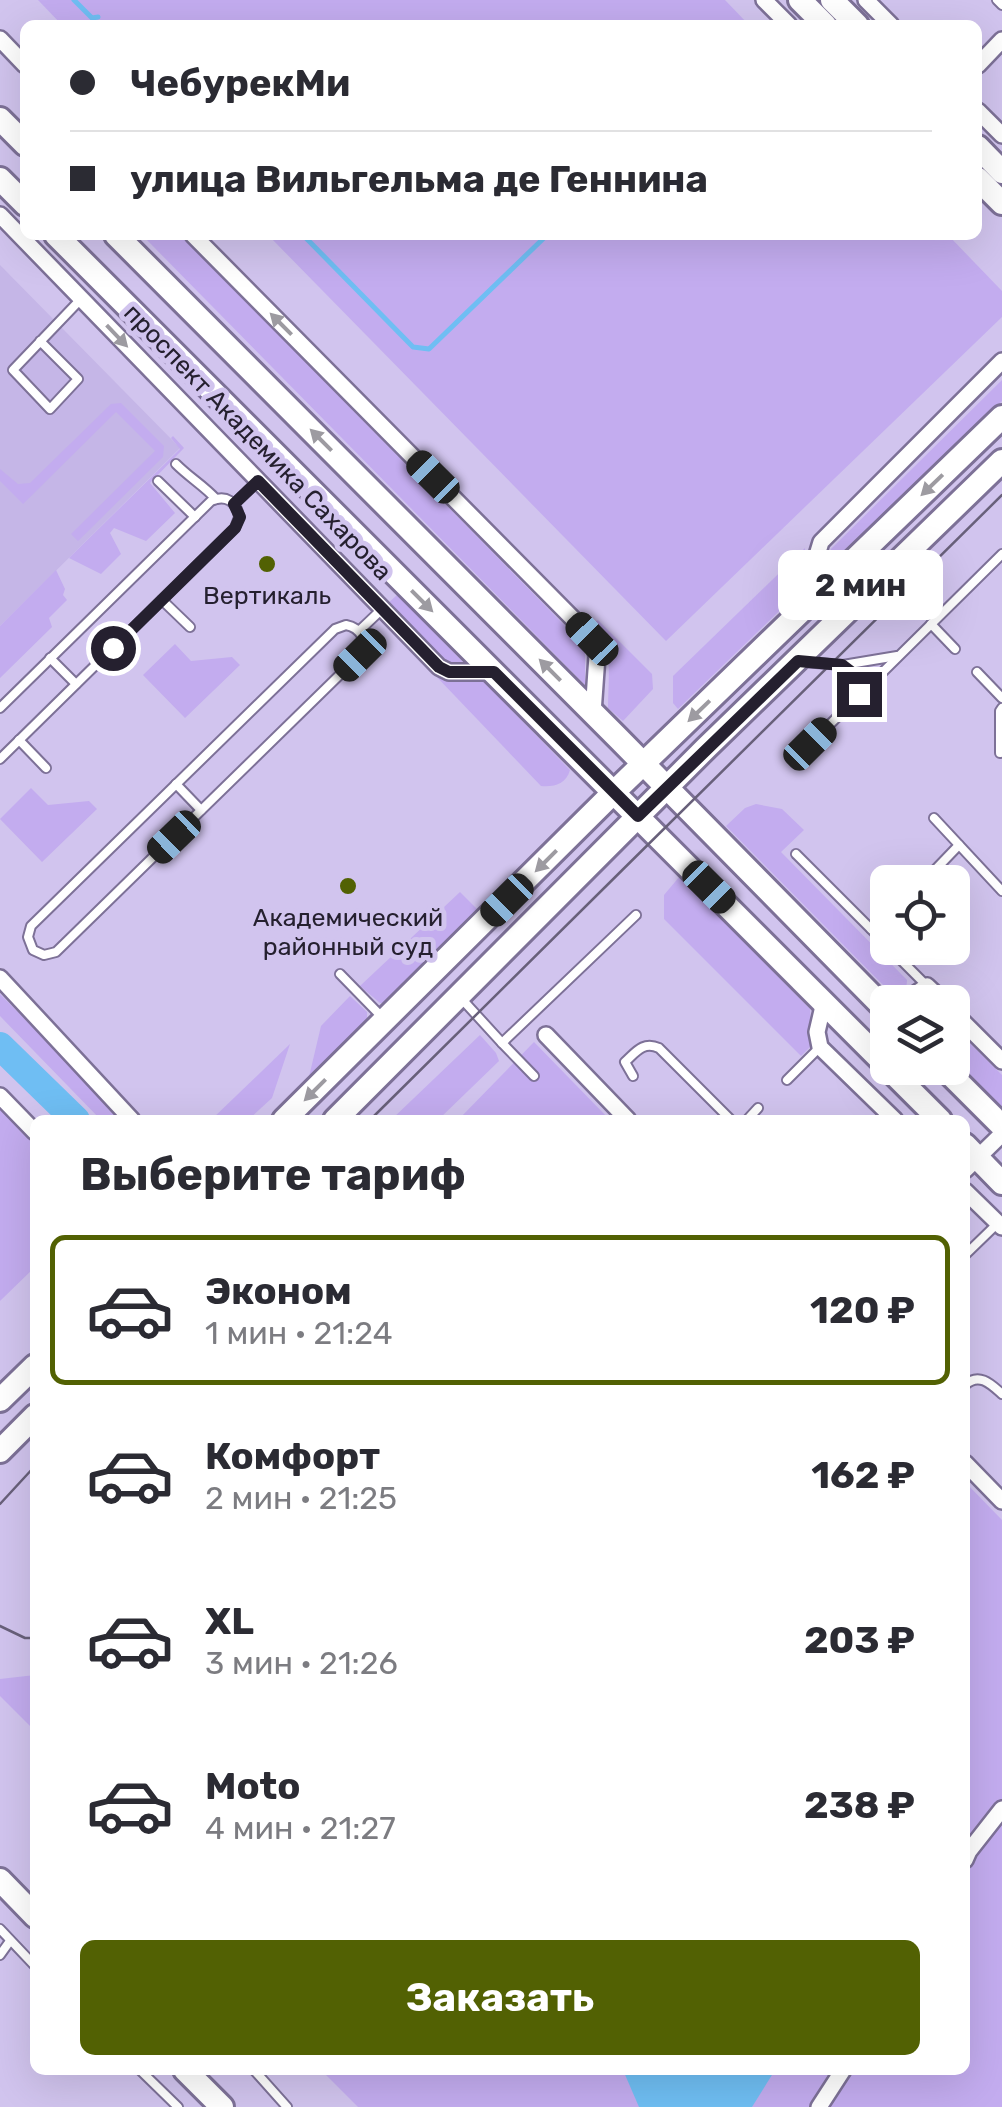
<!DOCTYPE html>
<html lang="ru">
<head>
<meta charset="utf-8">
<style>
	:root { --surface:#fff; --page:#f7f7f7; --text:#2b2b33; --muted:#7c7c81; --line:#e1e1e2; --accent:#526103 }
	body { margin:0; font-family:Rubik,sans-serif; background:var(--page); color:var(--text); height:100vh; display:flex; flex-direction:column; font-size:38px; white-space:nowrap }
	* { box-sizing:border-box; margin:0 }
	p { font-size:32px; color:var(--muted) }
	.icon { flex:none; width:55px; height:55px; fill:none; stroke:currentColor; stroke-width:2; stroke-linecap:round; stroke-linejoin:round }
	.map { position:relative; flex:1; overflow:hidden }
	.panel { position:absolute; left:30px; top:1115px; width:940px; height:960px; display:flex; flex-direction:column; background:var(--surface); border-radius:15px; box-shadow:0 10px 40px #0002 }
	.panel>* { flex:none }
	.banner { position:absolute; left:20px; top:20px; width:962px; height:220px; border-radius:15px; box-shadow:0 10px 40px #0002; display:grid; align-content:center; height:220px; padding:0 50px; background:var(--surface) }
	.tools { position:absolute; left:870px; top:865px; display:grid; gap:20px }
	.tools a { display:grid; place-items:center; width:100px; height:100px; border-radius:15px; background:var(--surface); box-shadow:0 10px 40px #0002; font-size:50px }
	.end { position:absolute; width:45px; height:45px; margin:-22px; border:12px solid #25202f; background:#fff; box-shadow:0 0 0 5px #fff }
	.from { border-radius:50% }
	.bubble { position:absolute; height:70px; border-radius:15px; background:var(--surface); box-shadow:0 10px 40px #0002; font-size:32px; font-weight:700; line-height:70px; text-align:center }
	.car { position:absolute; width:30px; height:60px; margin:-30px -15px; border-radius:12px; box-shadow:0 0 8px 2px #0007; background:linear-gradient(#222 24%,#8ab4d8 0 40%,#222 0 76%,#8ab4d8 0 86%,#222 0) }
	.banner b { display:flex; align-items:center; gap:35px; height:95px; font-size:38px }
	.banner b+b { border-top:2px solid var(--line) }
	.banner i { width:25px; height:25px; background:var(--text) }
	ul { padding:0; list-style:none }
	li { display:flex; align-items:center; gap:30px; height:150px; margin:0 20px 15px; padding:0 30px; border:5px solid transparent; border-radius:15px }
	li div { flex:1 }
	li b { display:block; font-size:38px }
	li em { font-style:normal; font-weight:700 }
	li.current { border-color:var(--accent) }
	li>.icon { width:90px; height:90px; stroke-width:1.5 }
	h2 { padding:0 50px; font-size:45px; line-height:120px }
	.action { display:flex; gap:20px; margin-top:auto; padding:20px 50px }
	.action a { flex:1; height:115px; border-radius:15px; background:var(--accent); color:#fff; font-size:40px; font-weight:700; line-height:115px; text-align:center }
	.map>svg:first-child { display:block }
</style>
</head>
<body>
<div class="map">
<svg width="1002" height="2107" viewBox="0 0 1002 2107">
	<rect width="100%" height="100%" fill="#d1c4ee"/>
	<!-- built -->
	<polygon fill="#c5b6e7" points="0,265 180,448 0,626"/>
	<!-- green -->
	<g fill="#c3acef">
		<polygon points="38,0 725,0 749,25 62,25"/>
		<polygon points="142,235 180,235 580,641 585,651 585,685"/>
		<polygon points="268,235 948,235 1002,291 1002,317 666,641"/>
		<polygon points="1002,380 1002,401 831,572 826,564 831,549"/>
		<polygon points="121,403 164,446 163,457 78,541 71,534 155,451 116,412 23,504 0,481 0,469 18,484 30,483 111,404"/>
		<polygon points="173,436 184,448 150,483 175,513 146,541 114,528 110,533 121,554 101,574 69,558 180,449 171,438"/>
		<polygon points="805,548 806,585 678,709 673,703 673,676"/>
		<polygon points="56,570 65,589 63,595 67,600 49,618 52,627 0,678 0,626"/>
		<polygon points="397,595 464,663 450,663 441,660 386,605"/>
		<path d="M598,620l54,54 1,15 -30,32 -15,-13c0,-29 6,-62 -14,-85z"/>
		<polygon points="175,644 191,661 232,657 240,665 185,718 143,675"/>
		<path d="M433,673l51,9 86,88c-4,14 -15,17 -29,16z"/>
		<polygon points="31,788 48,805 89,801 97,809 42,862 0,819"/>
		<path d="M756,804l26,5 22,21 -23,22 126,128c0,13 -7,14 -18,11l-163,-165 19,-18z"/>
		<polygon points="680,876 810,1009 811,1032 814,1043 801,1056 664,919 664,895"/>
		<polygon points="460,892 481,913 390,1003 380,1003 360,986"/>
		<polygon points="0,994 126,1120 101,1120 0,1016"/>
		<polygon points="350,996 367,1012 367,1024 308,1081 321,1026"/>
		<polygon points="952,1025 1002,1075 1002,1109 953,1059"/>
		<polygon points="480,1035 496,1053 499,1061 438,1120 391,1120"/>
		<polygon points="534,1042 610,1120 458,1120"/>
		<polygon points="290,1044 272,1098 248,1120 211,1120"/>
		<polygon points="0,1101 35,1138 35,1267 0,1301"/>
		<polygon points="965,1482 1002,1520 1002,2107 358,2107 321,2070 965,2070"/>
		<polygon points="35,1675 35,1731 0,1696 0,1679"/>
	</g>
	<!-- water -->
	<polygon fill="#6fbef3" points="623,2070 775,2070 752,2107 639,2107"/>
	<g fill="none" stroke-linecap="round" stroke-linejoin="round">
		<!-- stream -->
		<g stroke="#6fbef3" stroke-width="5">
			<polyline points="74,0 92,18 98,17"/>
			<polyline points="303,235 413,347 429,349 547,235"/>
		</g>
		<!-- river -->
		<polyline stroke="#6fbef3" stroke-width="28" points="0,1046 76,1120"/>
		<!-- lane casing -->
		<g stroke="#7d7197" stroke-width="12">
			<g id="lane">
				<polyline points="997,0 1002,5"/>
				<polyline points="40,341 78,379 50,409 13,370 80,300"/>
				<path d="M176,464c14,14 27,21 40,35"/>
				<polyline points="158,481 195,517"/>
				<polyline points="234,504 258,481"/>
				<polyline points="162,600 190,627"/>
				<polyline points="931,624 955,649"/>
				<path d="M346,625c15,3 22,16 14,30l-304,297 -12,3 -11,-5 -5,-13 3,-11 304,-297z"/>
				<polyline points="359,631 381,610"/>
				<polyline points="50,658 76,684"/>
				<polyline points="802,662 843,665 897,656"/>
				<polyline points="843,665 859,677 859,695"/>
				<polyline points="977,672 1002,698"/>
				<path d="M0,708l211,-207c15,-7 26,1 28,16l-4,11 -235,231"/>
				<polyline points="19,740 46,768"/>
				<polyline points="810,744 1002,554"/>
				<polyline points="1000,753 1000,711 1002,708"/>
				<polyline points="176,784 201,810"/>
				<polyline points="934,818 1002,891"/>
				<polyline points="796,854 888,946"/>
				<polyline points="933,872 959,845"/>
				<polyline points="871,929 888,915"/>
				<polyline points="889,948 927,986"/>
				<polyline points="340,974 382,1017"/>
				<polyline points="460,997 502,1043 636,915"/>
				<polyline points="502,1043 534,1076"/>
				<path d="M633,1076l-8,-14c11,-10 18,-21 34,-14l72,72"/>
				<polyline points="787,1080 820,1047"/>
				<polyline points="747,1120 758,1108"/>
				<polyline points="965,1255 998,1223"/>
				<path d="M965,1385c14,-13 26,-1 37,9"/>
				<polyline points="0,1929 35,1966"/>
				<polyline points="0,1955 10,1941"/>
				<polyline points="140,2070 178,2107"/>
				<polyline points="254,2070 287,2107"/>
			</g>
		</g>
		<!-- street casing -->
		<g stroke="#7d7197" stroke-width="20">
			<g id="street">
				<polyline points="764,0 789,25"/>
				<polyline points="866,0 891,25"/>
				<polyline points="0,39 25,65"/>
				<polyline points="978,65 1002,40"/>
				<polyline points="978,111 1002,135"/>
				<polyline points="0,215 439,667 449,672 494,672"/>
				<polyline points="193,235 593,639 597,656 593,713"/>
				<polyline points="824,591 814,565 821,542 1002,361"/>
				<polyline points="0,978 132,1120"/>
				<polyline points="824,1002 817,1032 820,1047 895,1120"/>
				<polyline points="904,1002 927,986 944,1002"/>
				<polyline points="952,1011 1002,1061"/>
				<polyline points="546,1035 628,1120"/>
				<polyline points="0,1096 35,1132"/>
				<polyline points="965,1170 1002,1134"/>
				<polyline points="965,1191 1002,1227"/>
				<polyline points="965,1463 1002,1501"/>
				<polyline points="965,1860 969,1851 1002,1809"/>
				<polyline points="819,2107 843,2070"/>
			</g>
		</g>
		<!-- secondary casing -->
		<g stroke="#7d7197" stroke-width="28">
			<g id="secondary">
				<polyline points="800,0 825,25"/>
				<polyline points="832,0 857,25"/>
				<polyline points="0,119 25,144"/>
				<polyline points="978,147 1002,172"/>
				<polyline points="0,179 25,204"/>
				<polyline points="978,179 1002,203"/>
				<polyline points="56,235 888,1067"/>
				<polyline points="116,235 618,738 888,1012"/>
				<polyline points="888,1068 940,1120"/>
				<polyline points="944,1068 1002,1126"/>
				<polyline points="284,1120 614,792 1002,417"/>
				<polyline points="335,1120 706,748 1002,461"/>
				<polyline points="965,1145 1002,1183"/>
				<polyline points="0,1400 35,1366"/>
				<polyline points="0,1451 35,1416"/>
				<polyline points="0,1880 35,1916"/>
				<polyline points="185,2070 222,2107"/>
			</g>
		</g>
		<!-- lane -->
		<use href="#lane" stroke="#fff" stroke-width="8"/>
		<!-- street -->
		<use href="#street" stroke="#fff" stroke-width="15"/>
		<!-- secondary -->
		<use href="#secondary" stroke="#fff" stroke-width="22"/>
		<!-- tram -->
		<g stroke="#68607a" stroke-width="2.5">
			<path d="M370,1120c211,-208 420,-418 632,-625"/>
			<polyline points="0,1504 35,1466"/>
			<polyline points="0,1626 25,1638 35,1638"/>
		</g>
	</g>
	<!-- one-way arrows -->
	<defs><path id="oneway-solid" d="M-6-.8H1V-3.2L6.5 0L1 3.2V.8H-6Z" transform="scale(2.5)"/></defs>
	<g fill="#9d9ba1">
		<use href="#oneway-solid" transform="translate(281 324) rotate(-135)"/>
		<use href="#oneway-solid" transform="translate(117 336) rotate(46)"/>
		<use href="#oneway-solid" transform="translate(321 440) rotate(-135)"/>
		<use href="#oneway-solid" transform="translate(932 485) rotate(136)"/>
		<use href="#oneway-solid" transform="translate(422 601) rotate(45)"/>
		<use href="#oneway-solid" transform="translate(550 670) rotate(-135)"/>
		<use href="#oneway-solid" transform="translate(699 711) rotate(136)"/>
		<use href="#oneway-solid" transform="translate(546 861) rotate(135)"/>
		<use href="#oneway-solid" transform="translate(315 1090) rotate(135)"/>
	</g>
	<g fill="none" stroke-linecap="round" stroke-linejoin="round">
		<!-- route -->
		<polyline stroke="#25202f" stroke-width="12" points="113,648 235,528 240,517 234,504 258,481 439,667 449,672 494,672 638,816 798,661 842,665 859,678 859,694"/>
	</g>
	<!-- markers -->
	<g fill="#526103" stroke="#d1c4ee" stroke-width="4">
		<circle cx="267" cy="564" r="10"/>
		<circle cx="348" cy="886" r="10"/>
	</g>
	<g text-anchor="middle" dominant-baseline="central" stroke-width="10" stroke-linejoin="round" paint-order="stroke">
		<!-- street labels -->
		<g font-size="25" fill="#25202f" stroke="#d1c4ee">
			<text transform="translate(258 442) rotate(46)">проспект Академика Сахарова</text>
		</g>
		<!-- poi labels -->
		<g font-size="25" fill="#25202f" stroke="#d1c4ee">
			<text x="267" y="595">Вертикаль</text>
			<text x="348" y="917">Академический<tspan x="348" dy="29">районный суд</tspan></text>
		</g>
	</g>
</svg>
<div class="tools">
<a><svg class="icon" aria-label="locate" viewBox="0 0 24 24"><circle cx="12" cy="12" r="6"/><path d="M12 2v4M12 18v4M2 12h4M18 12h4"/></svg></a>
<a><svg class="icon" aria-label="layers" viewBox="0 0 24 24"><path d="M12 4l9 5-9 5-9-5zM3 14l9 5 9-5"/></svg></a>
</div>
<i class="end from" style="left:113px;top:648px"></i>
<i class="end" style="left:859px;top:694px"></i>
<div class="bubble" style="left:778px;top:550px;width:165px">2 мин</div>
<i class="car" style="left:433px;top:477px;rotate:315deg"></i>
<i class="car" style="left:592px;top:639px;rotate:316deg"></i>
<i class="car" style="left:360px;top:655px;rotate:225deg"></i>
<i class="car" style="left:810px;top:744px;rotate:45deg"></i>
<i class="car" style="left:174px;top:837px;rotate:226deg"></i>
<i class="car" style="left:709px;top:887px;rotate:135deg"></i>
<i class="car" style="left:507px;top:900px;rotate:225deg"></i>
<div class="banner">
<b><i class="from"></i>ЧебурекМи</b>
<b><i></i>улица Вильгельма де Геннина</b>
</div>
<section class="panel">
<h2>Выберите тариф</h2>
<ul>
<li class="current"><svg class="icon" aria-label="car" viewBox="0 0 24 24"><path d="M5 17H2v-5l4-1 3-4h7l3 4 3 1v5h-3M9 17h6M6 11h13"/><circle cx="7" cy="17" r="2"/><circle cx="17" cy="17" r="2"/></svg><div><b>Эконом</b><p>1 мин · 21:24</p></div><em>120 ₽</em></li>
<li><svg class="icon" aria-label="car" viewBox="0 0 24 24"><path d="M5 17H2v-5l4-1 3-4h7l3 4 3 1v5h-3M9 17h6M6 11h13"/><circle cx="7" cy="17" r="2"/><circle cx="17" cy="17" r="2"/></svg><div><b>Комфорт</b><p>2 мин · 21:25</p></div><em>162 ₽</em></li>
<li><svg class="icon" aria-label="car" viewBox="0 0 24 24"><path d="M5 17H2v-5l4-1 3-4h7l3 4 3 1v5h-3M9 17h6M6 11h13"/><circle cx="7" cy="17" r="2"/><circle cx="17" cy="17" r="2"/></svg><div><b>XL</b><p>3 мин · 21:26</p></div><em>203 ₽</em></li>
<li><svg class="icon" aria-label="car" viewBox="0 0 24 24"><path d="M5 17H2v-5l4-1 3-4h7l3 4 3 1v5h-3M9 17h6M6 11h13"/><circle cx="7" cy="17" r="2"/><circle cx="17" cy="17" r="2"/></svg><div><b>Moto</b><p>4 мин · 21:27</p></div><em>238 ₽</em></li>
</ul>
<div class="action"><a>Заказать</a></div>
</section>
</div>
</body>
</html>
